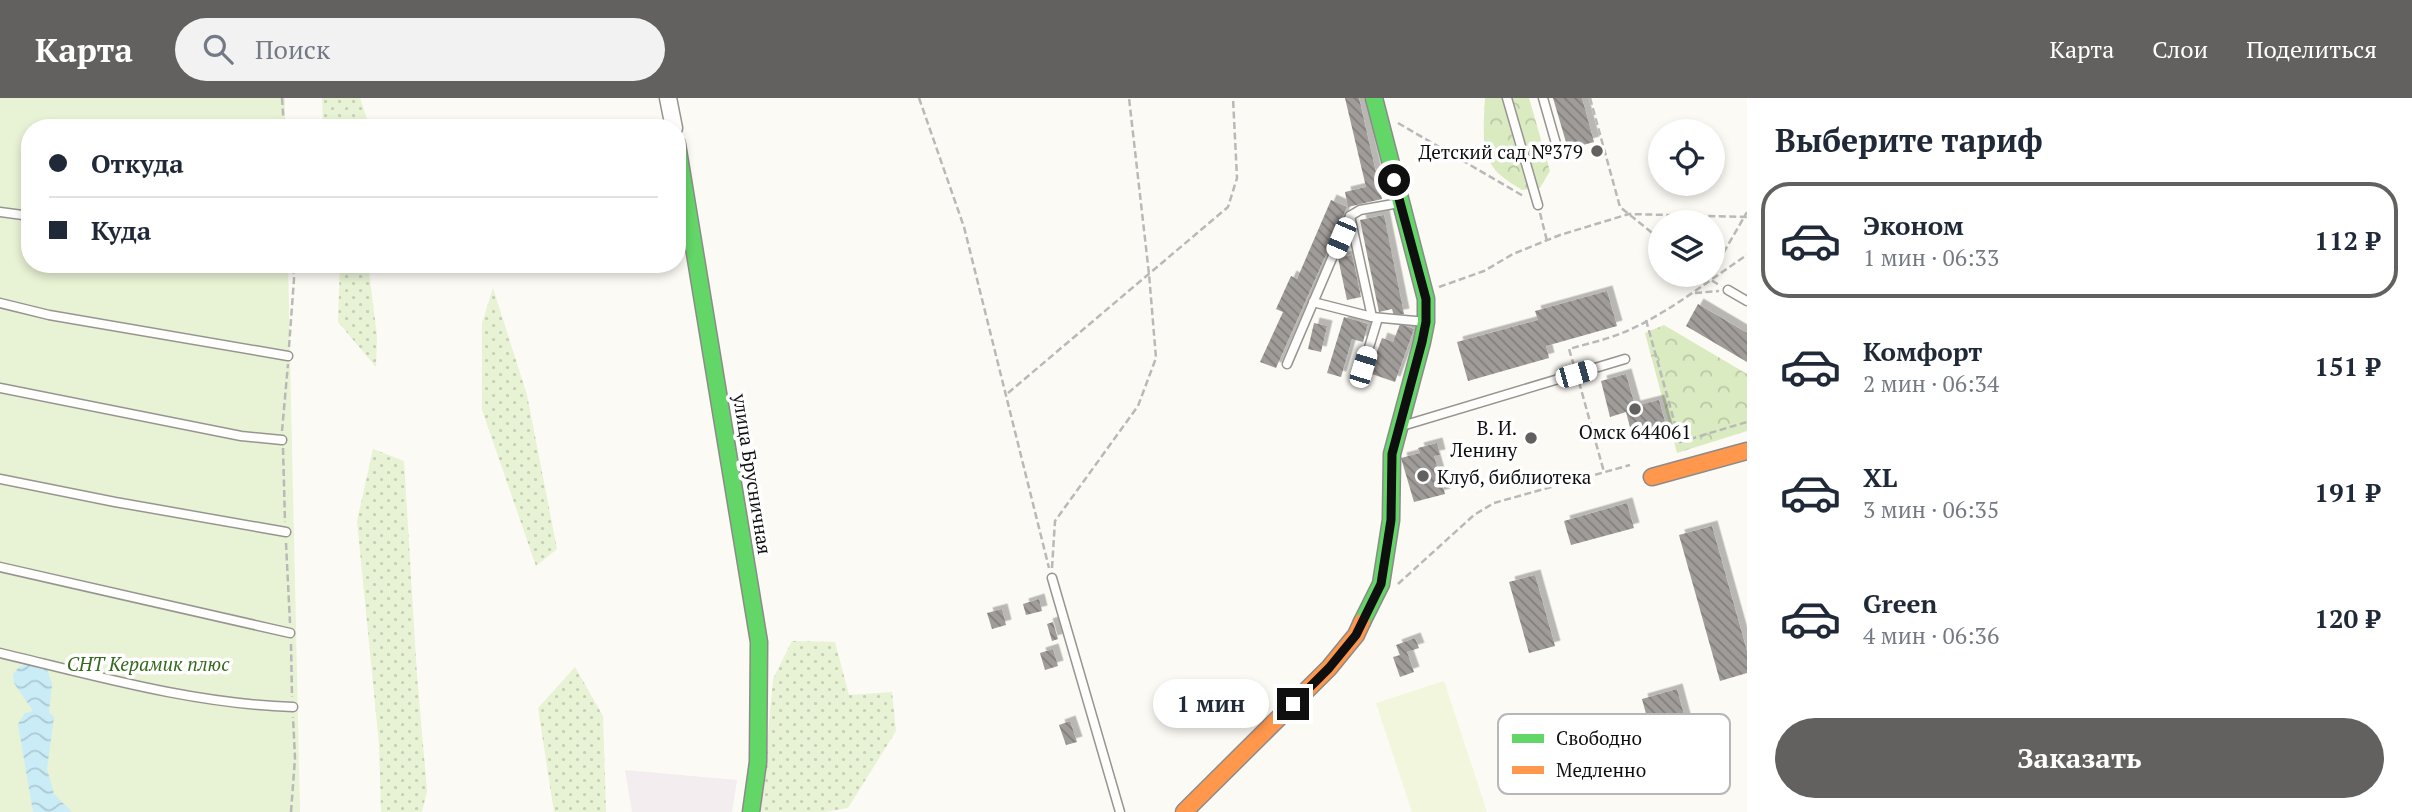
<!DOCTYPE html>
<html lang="ru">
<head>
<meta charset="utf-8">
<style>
	:root { --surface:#fff; --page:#f2f2f3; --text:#1f2937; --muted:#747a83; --line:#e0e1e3; --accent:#62615f }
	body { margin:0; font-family:"PT Serif",serif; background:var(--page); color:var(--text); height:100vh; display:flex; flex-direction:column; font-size:26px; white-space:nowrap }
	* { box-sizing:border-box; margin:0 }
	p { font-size:23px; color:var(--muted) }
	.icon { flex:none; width:38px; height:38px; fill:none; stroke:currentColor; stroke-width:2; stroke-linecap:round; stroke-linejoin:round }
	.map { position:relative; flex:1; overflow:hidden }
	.side { display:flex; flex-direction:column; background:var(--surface); width:665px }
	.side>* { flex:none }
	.hud { position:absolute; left:21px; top:21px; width:665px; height:154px; border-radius:28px; box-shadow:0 4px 10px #0003; display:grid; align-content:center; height:154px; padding:0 28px; background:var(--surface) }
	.tools { position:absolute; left:1648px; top:21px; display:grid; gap:14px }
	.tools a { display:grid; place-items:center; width:77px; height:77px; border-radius:50%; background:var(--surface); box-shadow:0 4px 10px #0003; font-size:35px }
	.end { position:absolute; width:32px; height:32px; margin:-16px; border:9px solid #0f0f0f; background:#fff; box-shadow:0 0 0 4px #fff }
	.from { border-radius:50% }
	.bubble { position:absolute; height:49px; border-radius:24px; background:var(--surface); box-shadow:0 4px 10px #0003; font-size:23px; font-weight:700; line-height:49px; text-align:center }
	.car { position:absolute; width:21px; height:42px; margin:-21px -10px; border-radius:9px; box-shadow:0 0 5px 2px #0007; background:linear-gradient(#fff 24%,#345 0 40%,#fff 0 76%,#345 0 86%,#fff 0) }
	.hud b { display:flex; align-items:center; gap:24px; height:66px; font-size:26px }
	.hud b+b { border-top:2px solid var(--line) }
	.hud i { width:18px; height:18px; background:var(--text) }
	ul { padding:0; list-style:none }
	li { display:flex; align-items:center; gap:21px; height:116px; margin:0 14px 10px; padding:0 14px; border:4px solid transparent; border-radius:28px }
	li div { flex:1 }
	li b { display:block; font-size:26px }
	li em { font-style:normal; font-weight:700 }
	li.current { border-color:var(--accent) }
	li>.icon { width:63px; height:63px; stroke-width:1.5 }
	h2 { padding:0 28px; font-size:32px; line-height:84px }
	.action { display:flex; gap:14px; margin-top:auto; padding:14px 28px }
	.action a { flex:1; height:80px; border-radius:42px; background:var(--accent); color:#fff; font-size:28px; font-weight:700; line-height:80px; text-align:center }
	header { display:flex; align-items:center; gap:42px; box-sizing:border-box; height:98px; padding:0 35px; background:var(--accent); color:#fff }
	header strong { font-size:33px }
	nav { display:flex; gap:38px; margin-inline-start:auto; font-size:24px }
	.search { width:490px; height:63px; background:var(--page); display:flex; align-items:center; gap:18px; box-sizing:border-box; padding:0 24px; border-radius:38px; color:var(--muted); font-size:26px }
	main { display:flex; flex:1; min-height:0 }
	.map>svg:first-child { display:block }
</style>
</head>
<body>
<header>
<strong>Карта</strong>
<div class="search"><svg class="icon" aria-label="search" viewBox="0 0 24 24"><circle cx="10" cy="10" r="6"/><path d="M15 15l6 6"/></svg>Поиск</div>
<nav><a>Карта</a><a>Слои</a><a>Поделиться</a></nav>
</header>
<main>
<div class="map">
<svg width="1747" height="714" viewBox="0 0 1747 714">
	<defs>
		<pattern id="grass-dots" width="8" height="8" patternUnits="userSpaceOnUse" patternTransform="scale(1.75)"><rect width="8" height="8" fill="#e8f2d4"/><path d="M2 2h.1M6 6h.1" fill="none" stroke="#c6ceb5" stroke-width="1.8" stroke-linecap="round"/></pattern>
		<pattern id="forest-crowns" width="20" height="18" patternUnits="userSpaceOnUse" patternTransform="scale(1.75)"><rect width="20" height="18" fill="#daeac1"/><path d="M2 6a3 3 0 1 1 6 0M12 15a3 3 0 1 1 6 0" fill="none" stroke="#bac8a5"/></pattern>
		<pattern id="water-waves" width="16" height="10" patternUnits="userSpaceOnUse" patternTransform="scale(1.75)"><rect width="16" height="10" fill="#caecf7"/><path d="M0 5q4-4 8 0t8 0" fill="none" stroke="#acc9d3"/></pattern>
		<pattern id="building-back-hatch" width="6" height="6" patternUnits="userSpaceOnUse" patternTransform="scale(1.75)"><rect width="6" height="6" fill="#a09c99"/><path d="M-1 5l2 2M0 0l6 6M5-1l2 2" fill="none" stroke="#817e7b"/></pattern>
		<filter id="shadow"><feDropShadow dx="5.5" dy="-5.5" stdDeviation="0" flood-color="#0004"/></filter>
	</defs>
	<rect width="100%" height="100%" fill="#fcfaf4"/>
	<!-- industrial -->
	<polygon fill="#f3edf0" points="625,672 737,682 732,714 632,714"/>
	<!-- grass -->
	<g fill="url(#grass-dots)">
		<polygon points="322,0 360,0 370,30 323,30"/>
		<polygon points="340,166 368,166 377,238 376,269 338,224"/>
		<polygon points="493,190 527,297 557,451 536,468 482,312 482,225"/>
		<polygon points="373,351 404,363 417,577 427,693 422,714 381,714 379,646 357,423"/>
		<polygon points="792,543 835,544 849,597 892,594 896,633 848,710 824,714 761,714 773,581"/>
		<polygon points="575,569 603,618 606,714 554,714 538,610"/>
	</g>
	<!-- forest -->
	<g fill="url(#forest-crowns)">
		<path d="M1485,0h44l21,73 -10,17 -18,2c-8,-5 -16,-10 -23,-16 -20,-18 -15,-52 -14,-76z"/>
		<polygon points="1664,227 1747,276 1747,333 1677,355 1645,235"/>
	</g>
	<!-- garden -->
	<polygon fill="#e8f2d4" points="0,0 285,0 285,30 30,30 30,166 288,166 300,714 0,714"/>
	<!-- pitch -->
	<polygon fill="#f2f6dd" points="1444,583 1487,714 1412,714 1376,605"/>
	<!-- water -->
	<polygon fill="url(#water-waves)" points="29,566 47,571 52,586 49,614 54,619 47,671 54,696 72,714 33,714 18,626 25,615 33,613 14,585 13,576 20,568"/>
	<!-- building -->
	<g fill="url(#building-back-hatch)" filter="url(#shadow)">
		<polygon points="1345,0 1359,0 1382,101 1348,109 1345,94 1366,89"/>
		<polygon points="1553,0 1582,0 1594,44 1568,51"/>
		<polygon points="1331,102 1347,109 1276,270 1260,264 1283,214 1276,211 1291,178 1297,181"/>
		<polygon points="1384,117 1404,216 1394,218 1392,211 1379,214 1360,122"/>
		<polygon points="1352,157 1361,199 1347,202 1338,160"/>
		<polygon points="1607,193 1617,228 1546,248 1549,260 1468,283 1457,244 1538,222 1535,213"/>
		<polygon points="1698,206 1747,235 1747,264 1686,228"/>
		<polygon points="1344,219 1368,226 1363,244 1352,241 1341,279 1327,275"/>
		<polygon points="1314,225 1327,228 1321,254 1308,251"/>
		<polygon points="1400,226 1414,231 1395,284 1369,275 1382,240 1393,244"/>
		<polygon points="1626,276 1635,308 1659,302 1668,335 1634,344 1626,314 1610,319 1601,283"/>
		<polygon points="1437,345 1440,357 1434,358 1445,396 1414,404 1401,360 1420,355 1418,350"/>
		<polygon points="1627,405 1634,430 1571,447 1564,423"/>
		<polygon points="1712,428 1747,553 1747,575 1720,583 1679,437"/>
		<polygon points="1535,477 1555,548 1529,555 1509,484"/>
		<polygon points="1039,501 1042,513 1026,517 1023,506"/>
		<polygon points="1002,511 1006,527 992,531 987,515"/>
		<polygon points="1053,524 1058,541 1052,543 1047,526"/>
		<polygon points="1415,540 1419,550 1407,554 1414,574 1400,579 1393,559 1400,557 1396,547"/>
		<polygon points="1053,551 1058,568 1045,572 1040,555"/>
		<polygon points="1677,591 1700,676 1665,686 1642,601"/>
		<polygon points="1070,623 1077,644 1066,647 1059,627"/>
	</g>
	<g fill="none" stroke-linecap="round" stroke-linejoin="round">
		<!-- lane casing -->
		<g stroke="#969592" stroke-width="11">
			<g id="lane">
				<polyline points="1507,0 1538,107"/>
				<polyline points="1543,0 1559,56"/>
				<polyline points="0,114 30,118"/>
				<polyline points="1350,118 1372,219"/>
				<polyline points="1728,192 1747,203"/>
				<polyline points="1313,204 1372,219 1426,224"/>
				<polyline points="0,205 49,217 288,258"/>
				<polyline points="1287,266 1350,118 1360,112 1399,105"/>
				<polyline points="1363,269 1378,220"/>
				<polyline points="0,290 241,338 282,342"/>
				<polyline points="1402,328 1625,261"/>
				<polyline points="0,381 115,404 286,434"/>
				<polyline points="0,469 290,535"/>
				<polyline points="1052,480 1120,714"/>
				<path d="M0,555c96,23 194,51 293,54"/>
			</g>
		</g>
		<!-- street casing -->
		<g stroke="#969592" stroke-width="19">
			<polyline id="street" points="668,0 674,30"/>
		</g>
		<!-- fast casing -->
		<g stroke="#8c8b89" stroke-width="19">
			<g id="fast">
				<polyline points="677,46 759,544 758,664 751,714"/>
				<polyline points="1362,524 1381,486 1391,422 1392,356 1422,244 1426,224 1426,201 1374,0"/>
			</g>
		</g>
		<!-- slow casing -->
		<g stroke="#8c8b89" stroke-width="19">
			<g id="slow">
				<polyline points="1652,379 1747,353"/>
				<polyline points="1184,714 1329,570 1356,537 1362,524"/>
			</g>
		</g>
		<!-- path -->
		<g stroke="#b9b9b8" stroke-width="2.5" stroke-dasharray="7 3.5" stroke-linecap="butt">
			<polyline points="282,0 284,30"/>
			<polyline points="919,0 964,129 1049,470"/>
			<polyline points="1590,0 1620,109 1661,142"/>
			<polyline points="1398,25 1525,99"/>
			<polyline points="1540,115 1547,143"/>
			<polyline points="1713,173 1747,114"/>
			<polyline points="1703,177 1719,187"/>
			<polyline points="1439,189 1484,173 1513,156 1560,137 1629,116 1747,119"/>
			<polyline points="1695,195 1719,193"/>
			<polyline points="1646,222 1680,344 1747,324"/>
			<polyline points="289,249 294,181 293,166"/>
			<path d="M1574,268l-5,-17c17,-5 36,-9 53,-16 46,-19 84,-51 125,-78"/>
			<polyline points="1579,284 1604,374"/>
			<polyline points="1008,295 1228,109 1237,80 1233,0"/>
			<polyline points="282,333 288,266"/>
			<polyline points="283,350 285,424"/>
			<polyline points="286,445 290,525"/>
			<polyline points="1052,470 1055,423 1138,308 1156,260 1149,176 1129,0"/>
			<polyline points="1398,486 1474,417 1494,405 1630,367"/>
			<polyline points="291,546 292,599"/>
			<polyline points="291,714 295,660 293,619"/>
		</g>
		<!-- lane -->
		<use href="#lane" stroke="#fffefd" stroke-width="8"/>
		<!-- street -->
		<use href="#street" stroke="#fffefd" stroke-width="16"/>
		<!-- fast -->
		<use href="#fast" stroke="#63d668" stroke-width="16"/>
		<!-- slow -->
		<use href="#slow" stroke="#ff974d" stroke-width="16"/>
	</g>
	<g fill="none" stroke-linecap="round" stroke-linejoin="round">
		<!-- route -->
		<polyline stroke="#0f0f0f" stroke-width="9" points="1293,606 1329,570 1356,537 1381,486 1391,422 1392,356 1422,244 1426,224 1426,201 1394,82"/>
	</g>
	<!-- markers -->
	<g fill="#62615f" stroke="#fff" stroke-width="2.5">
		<circle cx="1597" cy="53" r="7"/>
		<circle cx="1635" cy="311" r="7"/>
		<circle cx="1531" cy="340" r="7"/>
		<circle cx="1423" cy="378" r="7"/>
	</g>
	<g text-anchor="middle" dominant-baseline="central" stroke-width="7" stroke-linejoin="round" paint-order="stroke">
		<!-- poi labels -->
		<g font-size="19" fill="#0f0f0f" stroke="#fff" text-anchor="end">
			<text x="1583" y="53">Детский сад №379</text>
			<text x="1517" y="329">В. И.<tspan x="1517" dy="22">Ленину</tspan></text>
			<text x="1635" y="333" text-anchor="middle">Омск 644061</text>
			<text x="1437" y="378" text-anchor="start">Клуб, библиотека</text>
		</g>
		<!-- street labels -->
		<g font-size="19" fill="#0f0f0f" stroke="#fff">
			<text transform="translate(753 376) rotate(81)">улица Брусничная</text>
		</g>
		<!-- park labels -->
		<g font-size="19" font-style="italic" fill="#35691d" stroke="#fff">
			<text x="148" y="565">СНТ Керамик плюс</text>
		</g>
	</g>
	<!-- legend -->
	<rect x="1498" y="616" width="232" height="80" rx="10" fill="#fff" stroke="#b7b7b7" stroke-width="2"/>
	<rect x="1512" y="636" width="32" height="9" fill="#63d668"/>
	<rect x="1512" y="668" width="32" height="8" fill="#ff974d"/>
	<g font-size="19" fill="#0f0f0f">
		<text x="1556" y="647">Свободно</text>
		<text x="1556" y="679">Медленно</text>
	</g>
</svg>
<div class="tools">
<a><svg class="icon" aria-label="locate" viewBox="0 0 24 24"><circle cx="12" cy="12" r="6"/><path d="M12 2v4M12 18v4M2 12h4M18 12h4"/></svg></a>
<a><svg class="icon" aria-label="layers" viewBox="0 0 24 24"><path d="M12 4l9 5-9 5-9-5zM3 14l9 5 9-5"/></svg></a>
</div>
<i class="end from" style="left:1394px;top:82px"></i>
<i class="end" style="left:1293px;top:606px"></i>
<div class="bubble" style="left:1153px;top:581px;width:116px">1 мин</div>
<i class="car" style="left:1341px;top:140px;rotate:203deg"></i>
<i class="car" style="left:1363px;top:269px;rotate:17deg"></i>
<i class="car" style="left:1576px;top:276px;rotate:74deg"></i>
<div class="hud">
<b><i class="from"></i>Откуда</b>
<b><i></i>Куда</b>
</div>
</div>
<section class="side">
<h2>Выберите тариф</h2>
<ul>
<li class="current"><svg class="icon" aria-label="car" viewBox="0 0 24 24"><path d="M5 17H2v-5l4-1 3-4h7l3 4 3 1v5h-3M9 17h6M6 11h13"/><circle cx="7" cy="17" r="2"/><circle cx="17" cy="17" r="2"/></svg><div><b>Эконом</b><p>1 мин · 06:33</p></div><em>112 ₽</em></li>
<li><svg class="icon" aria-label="car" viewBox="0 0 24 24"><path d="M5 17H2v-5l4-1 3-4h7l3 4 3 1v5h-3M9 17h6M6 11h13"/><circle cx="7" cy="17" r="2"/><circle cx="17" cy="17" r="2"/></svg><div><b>Комфорт</b><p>2 мин · 06:34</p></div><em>151 ₽</em></li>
<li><svg class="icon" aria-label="car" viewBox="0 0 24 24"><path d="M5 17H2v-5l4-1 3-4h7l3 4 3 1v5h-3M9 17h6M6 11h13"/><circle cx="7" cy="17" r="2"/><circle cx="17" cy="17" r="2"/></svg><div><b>XL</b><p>3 мин · 06:35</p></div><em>191 ₽</em></li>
<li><svg class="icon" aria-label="car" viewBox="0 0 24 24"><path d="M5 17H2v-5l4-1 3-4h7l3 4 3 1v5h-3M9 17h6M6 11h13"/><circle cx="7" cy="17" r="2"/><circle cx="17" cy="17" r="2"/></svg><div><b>Green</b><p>4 мин · 06:36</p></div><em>120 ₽</em></li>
</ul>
<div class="action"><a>Заказать</a></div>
</section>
</main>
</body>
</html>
